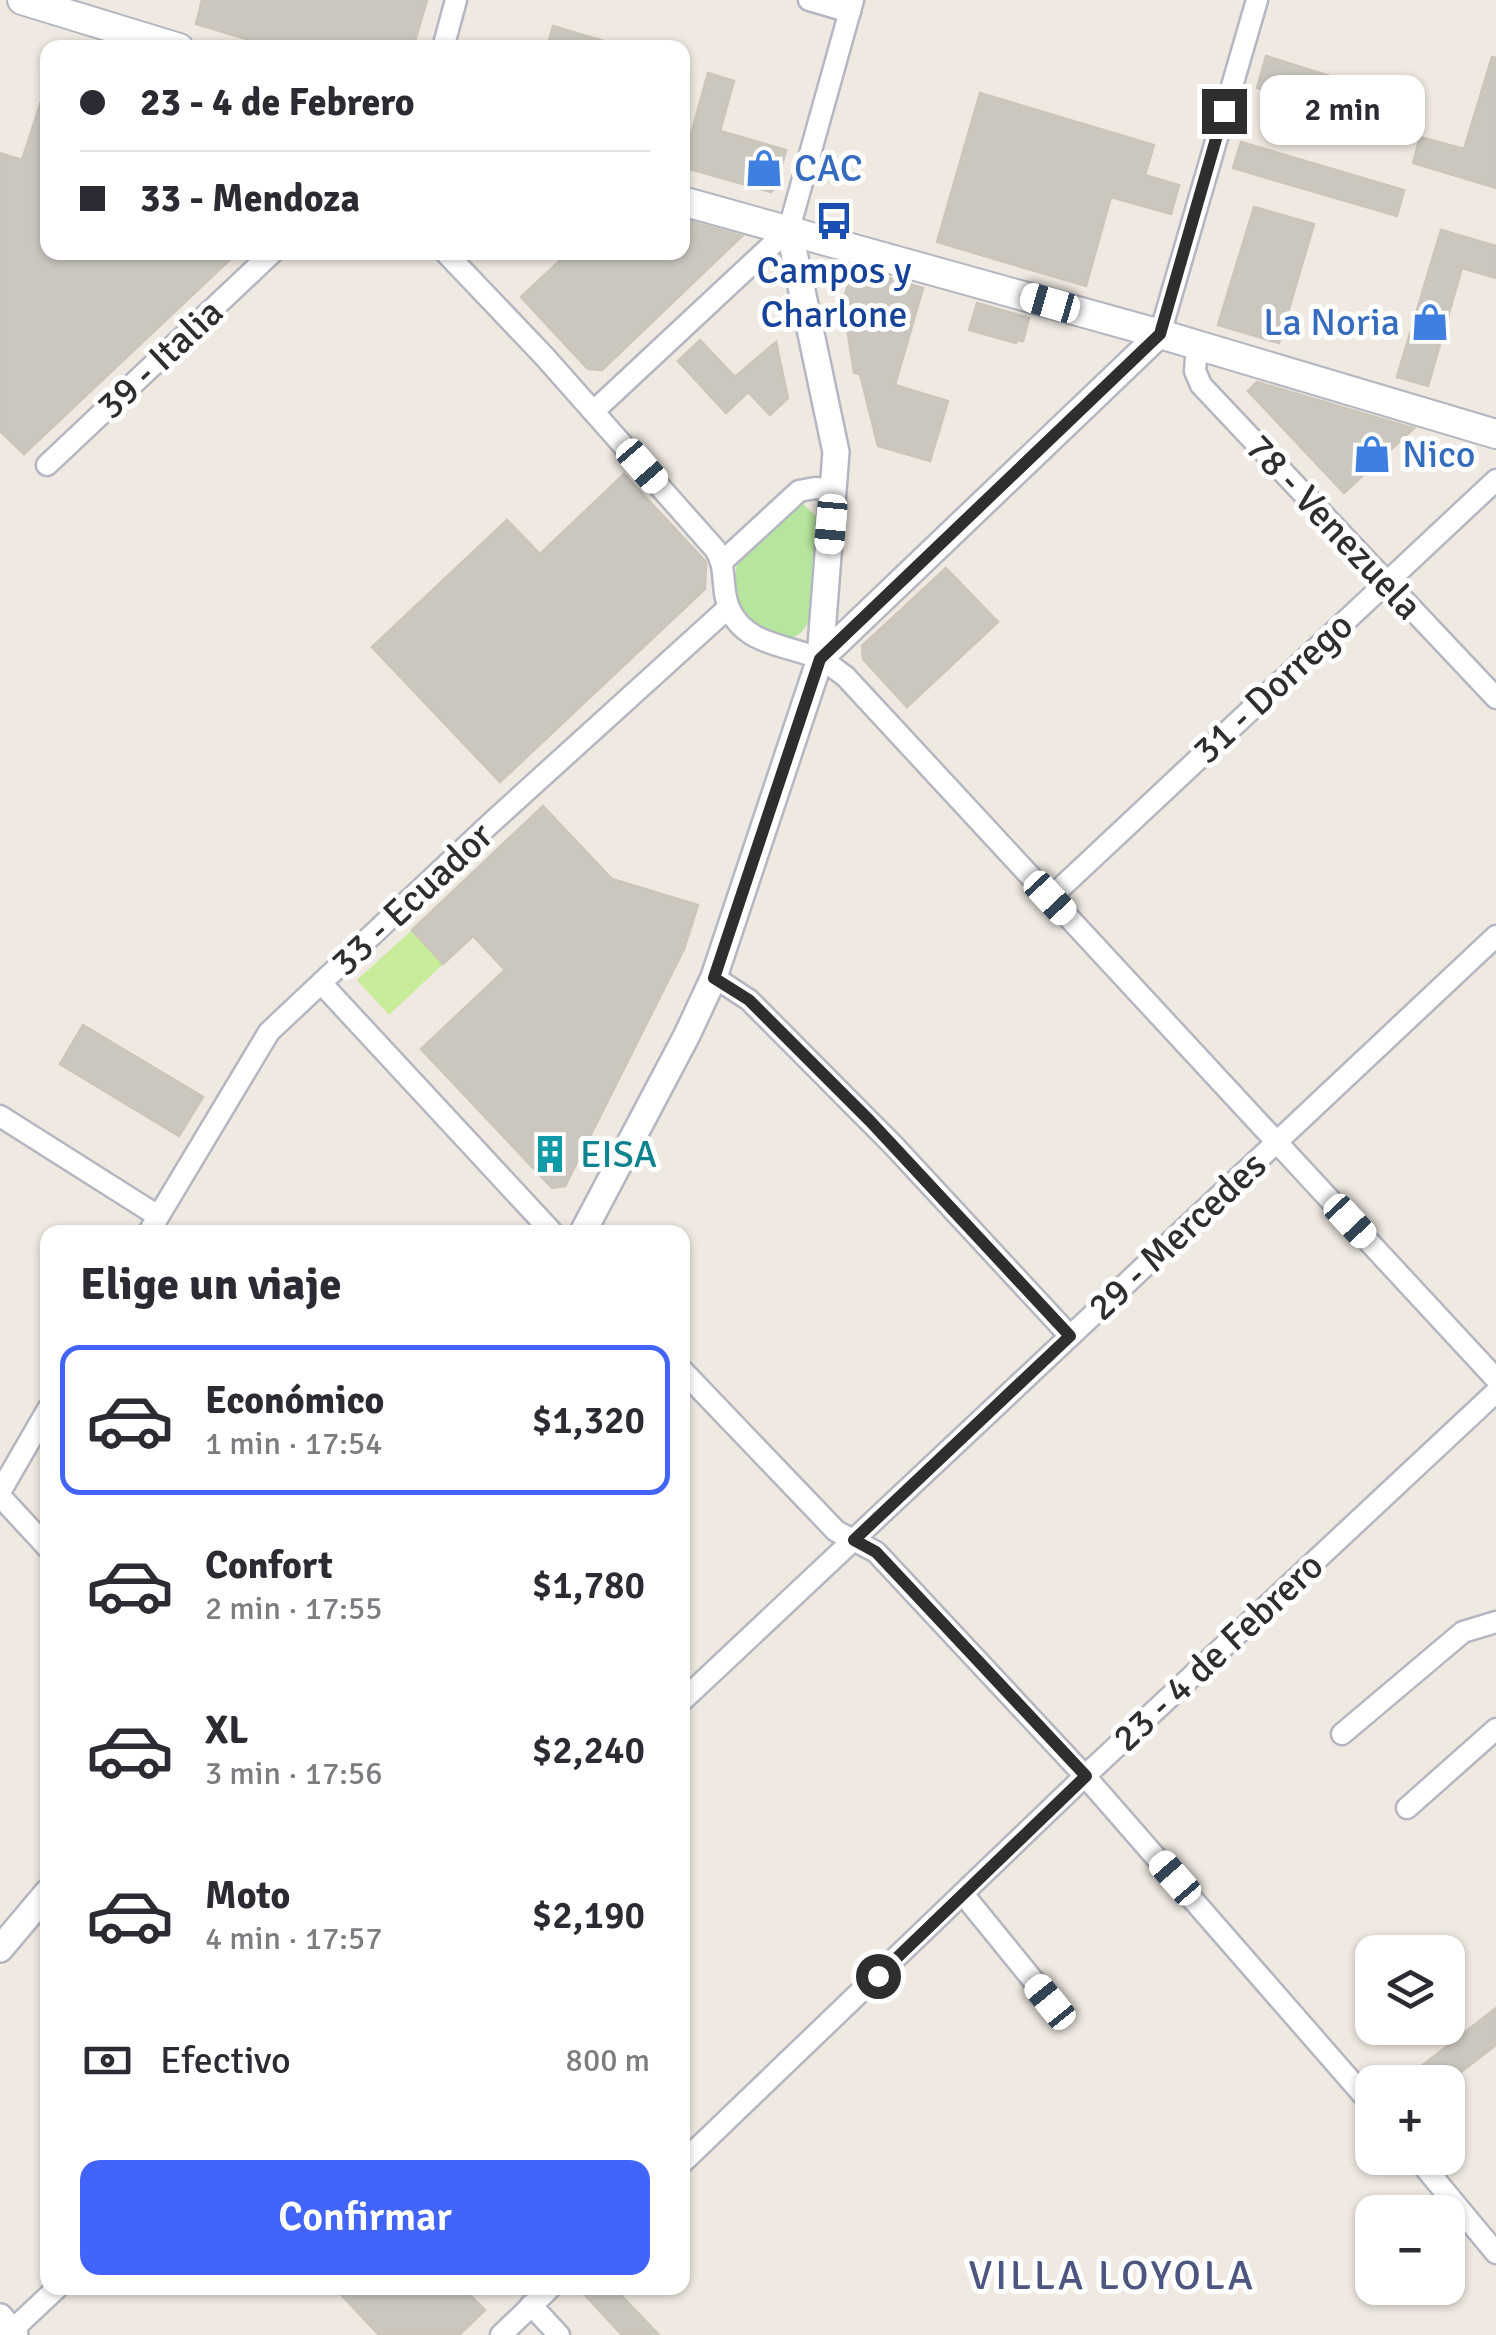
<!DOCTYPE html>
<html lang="es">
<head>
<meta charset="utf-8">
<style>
	:root { --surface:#fff; --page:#f2f2f3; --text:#2b2b33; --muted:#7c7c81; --line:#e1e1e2; --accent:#4264fb }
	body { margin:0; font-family:Signika,sans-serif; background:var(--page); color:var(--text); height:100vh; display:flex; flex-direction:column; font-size:38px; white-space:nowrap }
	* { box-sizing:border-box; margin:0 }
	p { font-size:32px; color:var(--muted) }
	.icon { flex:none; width:55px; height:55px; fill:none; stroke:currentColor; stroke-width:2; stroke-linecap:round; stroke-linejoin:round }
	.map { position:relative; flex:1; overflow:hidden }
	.side { position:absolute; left:40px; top:1225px; width:650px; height:1070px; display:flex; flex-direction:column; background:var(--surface); border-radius:20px; box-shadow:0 2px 8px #0004 }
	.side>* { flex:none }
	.banner { position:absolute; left:40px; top:40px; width:650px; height:220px; border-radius:20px; box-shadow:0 2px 8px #0004; display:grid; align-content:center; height:220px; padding:0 40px; background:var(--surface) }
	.tools { position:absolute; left:1355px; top:1935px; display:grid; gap:20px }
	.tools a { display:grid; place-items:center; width:110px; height:110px; border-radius:20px; background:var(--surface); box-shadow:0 2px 8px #0004; font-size:50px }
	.end { position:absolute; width:45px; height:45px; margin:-22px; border:12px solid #2e2e2e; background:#fff; box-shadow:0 0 0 5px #fff }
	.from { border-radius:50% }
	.bubble { position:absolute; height:70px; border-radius:20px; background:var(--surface); box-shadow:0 2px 8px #0004; font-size:32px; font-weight:600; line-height:70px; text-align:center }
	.car { position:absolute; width:30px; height:60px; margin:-30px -15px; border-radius:12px; box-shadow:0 0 8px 2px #0007; background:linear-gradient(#fff 24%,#345 0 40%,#fff 0 76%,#345 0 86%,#fff 0) }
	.banner b { display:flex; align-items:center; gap:35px; height:95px; font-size:38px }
	.banner b+b { border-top:2px solid var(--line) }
	.banner i { width:25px; height:25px; background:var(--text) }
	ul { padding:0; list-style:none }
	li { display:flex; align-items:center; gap:30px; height:150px; margin:0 20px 15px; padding:0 20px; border:5px solid transparent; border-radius:20px }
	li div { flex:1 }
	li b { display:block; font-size:38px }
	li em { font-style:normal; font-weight:600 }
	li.current { border-color:var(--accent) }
	li>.icon { width:90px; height:90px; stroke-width:1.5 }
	h2 { padding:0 40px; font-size:45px; line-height:120px }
	.pay { display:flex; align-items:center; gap:25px; height:110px; padding:0 40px; font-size:38px }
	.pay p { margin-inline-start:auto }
	.primary-button { display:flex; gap:20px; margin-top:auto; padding:20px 40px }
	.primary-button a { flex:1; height:115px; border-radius:20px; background:var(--accent); color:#fff; font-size:40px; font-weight:600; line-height:115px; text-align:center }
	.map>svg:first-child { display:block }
</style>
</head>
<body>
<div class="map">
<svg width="1496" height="2335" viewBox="0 0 1496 2335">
	<rect width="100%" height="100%" fill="#efe9e1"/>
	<!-- park -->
	<path fill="#b6e59e" d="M802,503l15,14 -7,98c-13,58 -100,-4 -68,-61 7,-12 47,-40 60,-51z"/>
	<!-- pitch -->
	<polygon fill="#c9ec9a" points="412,930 443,964 389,1015 357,980"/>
	<!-- building -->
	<g fill="#cbc7bf" stroke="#cbc5ba" stroke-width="2.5">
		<polygon points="202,0 427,0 413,48 276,48 196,24"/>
		<polygon points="553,26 610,43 610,48 547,48"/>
		<polygon points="1266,56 1384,93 1376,123 1257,88"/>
		<polygon points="1492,57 1496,58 1496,188 1413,163 1420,137 1464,149"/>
		<polygon points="708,73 734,81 720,131 786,150 776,187 771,192 682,167"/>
		<polygon points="44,92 48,93 48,252 238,252 24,454 0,431 0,153 22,160"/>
		<polygon points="980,93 1154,145 1145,175 1179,185 1171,214 1111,197 1086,286 937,242"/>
		<polygon points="1241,142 1404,190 1397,216 1233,168"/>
		<polygon points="1254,207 1314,224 1279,343 1218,325"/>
		<polygon points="682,219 742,236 602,370 588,369 521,297 569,252 682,252"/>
		<polygon points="1441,230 1496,246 1496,278 1462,268 1428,386 1397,377"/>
		<polygon points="853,267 923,288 895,385 948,401 930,461 878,446 860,374 854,373 843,302"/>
		<polygon points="977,303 1029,318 1023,341 1017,340 1016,343 969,330"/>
		<polygon points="700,340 735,377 776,342 788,398 770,415 748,392 726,413 678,361"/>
		<polygon points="1257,382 1392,422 1414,428 1344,493 1248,391"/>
		<polygon points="624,474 706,562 705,589 500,782 372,647 507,520 540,554"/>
		<polygon points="946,568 998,622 907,707 863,659 862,646"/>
		<polygon points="543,806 612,879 698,905 684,949 565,1186 552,1188 421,1049 505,970 473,936 443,964 412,930"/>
		<polygon points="83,1025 203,1097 179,1136 60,1064"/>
		<polygon points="1496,2008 1496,2045 1448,2082 1401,2082"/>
		<polygon points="335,2288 463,2288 485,2310 459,2335 379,2335"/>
		<polygon points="593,2288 614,2288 659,2335 622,2335 585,2295"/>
	</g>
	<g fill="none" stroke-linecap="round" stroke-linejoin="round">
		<!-- minor casing -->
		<g stroke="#b4b7c1" stroke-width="25">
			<g id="minor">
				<polyline points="809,0 850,12"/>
				<polyline points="443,48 456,0"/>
				<path d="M445,252l99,104 171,193c13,19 5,41 15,61 16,35 57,35 88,48 10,4 18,12 27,18l651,703"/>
				<polyline points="1160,334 1257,0"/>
				<polyline points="1197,345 1195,371 1201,385 1496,698"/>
				<polyline points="594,411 789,229 853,0"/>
				<polyline points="47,465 273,252"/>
				<polyline points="723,561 799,491 815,488 834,490"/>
				<polyline points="1050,898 1496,480"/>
				<polyline points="714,977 749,1000 894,1146 1070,1336"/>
				<polyline points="322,984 552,1232"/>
				<polyline points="0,1116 158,1216"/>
				<polyline points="149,1232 269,1032 491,823 728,608"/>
				<polyline points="682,1370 836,1531 876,1552 1085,1776 1372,2105"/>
				<polyline points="0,1492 48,1409"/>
				<polyline points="0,1496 48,1548"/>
				<polyline points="682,1701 1496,936"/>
				<polyline points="1342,1734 1463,1632 1496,1622"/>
				<polyline points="1407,1808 1496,1729"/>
				<polyline points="963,1894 1050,2001"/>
				<polyline points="1417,2158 1496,2253"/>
				<polyline points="682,2163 1085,1776 1496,1392"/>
				<polyline points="531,2305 559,2335"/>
				<polyline points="7,2335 57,2288"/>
				<polyline points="501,2335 550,2288"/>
			</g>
		</g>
		<!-- tertiary casing -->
		<g stroke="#b4b7c1" stroke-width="30">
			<g id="tertiary">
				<polyline points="820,659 1160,334"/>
				<polyline points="583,1232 687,1035 714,977 820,659 836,452 789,229"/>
				<polyline points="0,1949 48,1892"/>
				<polyline points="0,2317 15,2335"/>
			</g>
		</g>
		<!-- secondary casing -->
		<g stroke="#b4b7c1" stroke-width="32">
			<g id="secondary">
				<polyline points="22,0 179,48"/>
				<polyline points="682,201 1160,334 1496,434"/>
			</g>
		</g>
		<!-- minor -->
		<use href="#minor" stroke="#fff" stroke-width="20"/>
		<!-- tertiary -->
		<use href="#tertiary" stroke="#fff" stroke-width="25"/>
		<!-- secondary -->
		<use href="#secondary" stroke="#fff" stroke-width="28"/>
	</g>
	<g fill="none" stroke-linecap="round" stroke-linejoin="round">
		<!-- route -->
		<polyline stroke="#2e2e2e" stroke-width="12" points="878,1976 1086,1776 876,1552 854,1540 1070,1336 870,1121 749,1000 714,978 820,659 1160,334 1224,111"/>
	</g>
	<!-- icons -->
	<defs>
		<g id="shop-bare" transform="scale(3)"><path d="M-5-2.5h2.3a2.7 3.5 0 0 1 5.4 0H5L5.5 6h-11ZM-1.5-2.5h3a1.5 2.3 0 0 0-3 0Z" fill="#3f7fe0" stroke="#fff" stroke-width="2.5" paint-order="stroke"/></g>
		<g id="bus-bare" transform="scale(3)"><path d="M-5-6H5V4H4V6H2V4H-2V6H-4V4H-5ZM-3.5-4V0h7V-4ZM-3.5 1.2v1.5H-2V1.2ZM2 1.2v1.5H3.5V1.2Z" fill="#1a4fb4" stroke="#fff" stroke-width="2.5" paint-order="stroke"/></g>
		<g id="building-bare" transform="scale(3)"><path d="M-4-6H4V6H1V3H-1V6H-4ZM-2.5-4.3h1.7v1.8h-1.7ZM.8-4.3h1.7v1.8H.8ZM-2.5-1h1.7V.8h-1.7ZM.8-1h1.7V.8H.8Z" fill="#0f9aa8" stroke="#fff" stroke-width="2.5" paint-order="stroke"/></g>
	</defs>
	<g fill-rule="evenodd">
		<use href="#shop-bare" x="764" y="168"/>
		<use href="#bus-bare" x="834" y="221"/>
		<use href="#shop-bare" x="1430" y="322"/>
		<use href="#shop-bare" x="1372" y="454"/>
		<use href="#building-bare" x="550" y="1154"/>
	</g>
	<g text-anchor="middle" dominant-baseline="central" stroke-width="10" stroke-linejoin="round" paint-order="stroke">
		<!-- shop labels -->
		<g font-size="38" fill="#366cbe" stroke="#fff" text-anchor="start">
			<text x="794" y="168">CAC</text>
			<text x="1400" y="322" text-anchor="end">La Noria</text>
			<text x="1402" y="454">Nico</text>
		</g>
		<!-- transit labels -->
		<g font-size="38" fill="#164399" stroke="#fff">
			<text x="834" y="270">Campos y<tspan x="834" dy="44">Charlone</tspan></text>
		</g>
		<!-- street labels -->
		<g font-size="38" fill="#2e2e2e" stroke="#fff">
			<text transform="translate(160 359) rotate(-43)">39 - Italia</text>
			<text transform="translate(1334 527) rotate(47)">78 - Venezuela</text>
			<text transform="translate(1273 688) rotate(-43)">31 - Dorrego</text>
			<text transform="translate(412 899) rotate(-43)">33 - Ecuador</text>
			<text transform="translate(1177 1236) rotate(-43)">29 - Mercedes</text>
			<text transform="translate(1218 1652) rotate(-43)">23 - 4 de Febrero</text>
		</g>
		<!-- culture labels -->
		<g font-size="38" fill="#0d838f" stroke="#fff" text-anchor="start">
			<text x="580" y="1154">EISA</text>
		</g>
		<!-- quarter labels -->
		<g font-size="42" letter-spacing="2.5" fill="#4d5680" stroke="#fff">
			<text x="1112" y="2275">VILLA LOYOLA</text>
		</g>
	</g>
</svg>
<div class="tools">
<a><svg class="icon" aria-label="layers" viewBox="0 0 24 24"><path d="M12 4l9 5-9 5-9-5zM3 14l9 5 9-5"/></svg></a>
<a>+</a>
<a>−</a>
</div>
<i class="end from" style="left:878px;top:1976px"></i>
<i class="end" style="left:1224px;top:111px"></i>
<div class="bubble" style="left:1260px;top:75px;width:165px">2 min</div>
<i class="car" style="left:1050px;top:303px;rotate:286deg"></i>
<i class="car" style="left:642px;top:466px;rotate:139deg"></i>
<i class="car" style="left:831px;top:524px;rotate:185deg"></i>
<i class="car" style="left:1050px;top:898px;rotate:137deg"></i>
<i class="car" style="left:1350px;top:1221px;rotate:137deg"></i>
<i class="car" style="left:1175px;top:1878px;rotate:319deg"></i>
<i class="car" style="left:1050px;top:2002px;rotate:321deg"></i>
<div class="banner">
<b><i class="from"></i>23 - 4 de Febrero</b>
<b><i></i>33 - Mendoza</b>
</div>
<section class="side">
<h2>Elige un viaje</h2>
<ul>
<li class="current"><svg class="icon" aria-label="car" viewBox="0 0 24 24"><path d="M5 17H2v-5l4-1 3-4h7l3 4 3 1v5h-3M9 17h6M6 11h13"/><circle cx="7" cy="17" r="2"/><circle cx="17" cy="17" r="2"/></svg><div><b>Económico</b><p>1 min · 17:54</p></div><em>$1,320</em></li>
<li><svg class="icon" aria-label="car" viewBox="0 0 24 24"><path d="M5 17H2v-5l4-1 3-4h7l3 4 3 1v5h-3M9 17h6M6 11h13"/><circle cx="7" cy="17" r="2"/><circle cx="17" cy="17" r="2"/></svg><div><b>Confort</b><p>2 min · 17:55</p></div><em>$1,780</em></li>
<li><svg class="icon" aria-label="car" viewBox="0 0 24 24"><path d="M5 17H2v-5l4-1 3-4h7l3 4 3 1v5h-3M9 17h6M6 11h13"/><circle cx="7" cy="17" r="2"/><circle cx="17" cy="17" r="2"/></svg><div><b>XL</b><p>3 min · 17:56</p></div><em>$2,240</em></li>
<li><svg class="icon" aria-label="car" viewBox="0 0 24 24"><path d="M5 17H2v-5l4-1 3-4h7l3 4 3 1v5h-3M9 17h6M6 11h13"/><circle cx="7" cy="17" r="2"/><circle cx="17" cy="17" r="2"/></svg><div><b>Moto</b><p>4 min · 17:57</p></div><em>$2,190</em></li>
</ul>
<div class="pay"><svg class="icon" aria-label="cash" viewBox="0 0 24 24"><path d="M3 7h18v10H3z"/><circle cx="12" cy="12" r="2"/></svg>Efectivo<p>800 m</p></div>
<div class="primary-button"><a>Confirmar</a></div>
</section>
</div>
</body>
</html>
